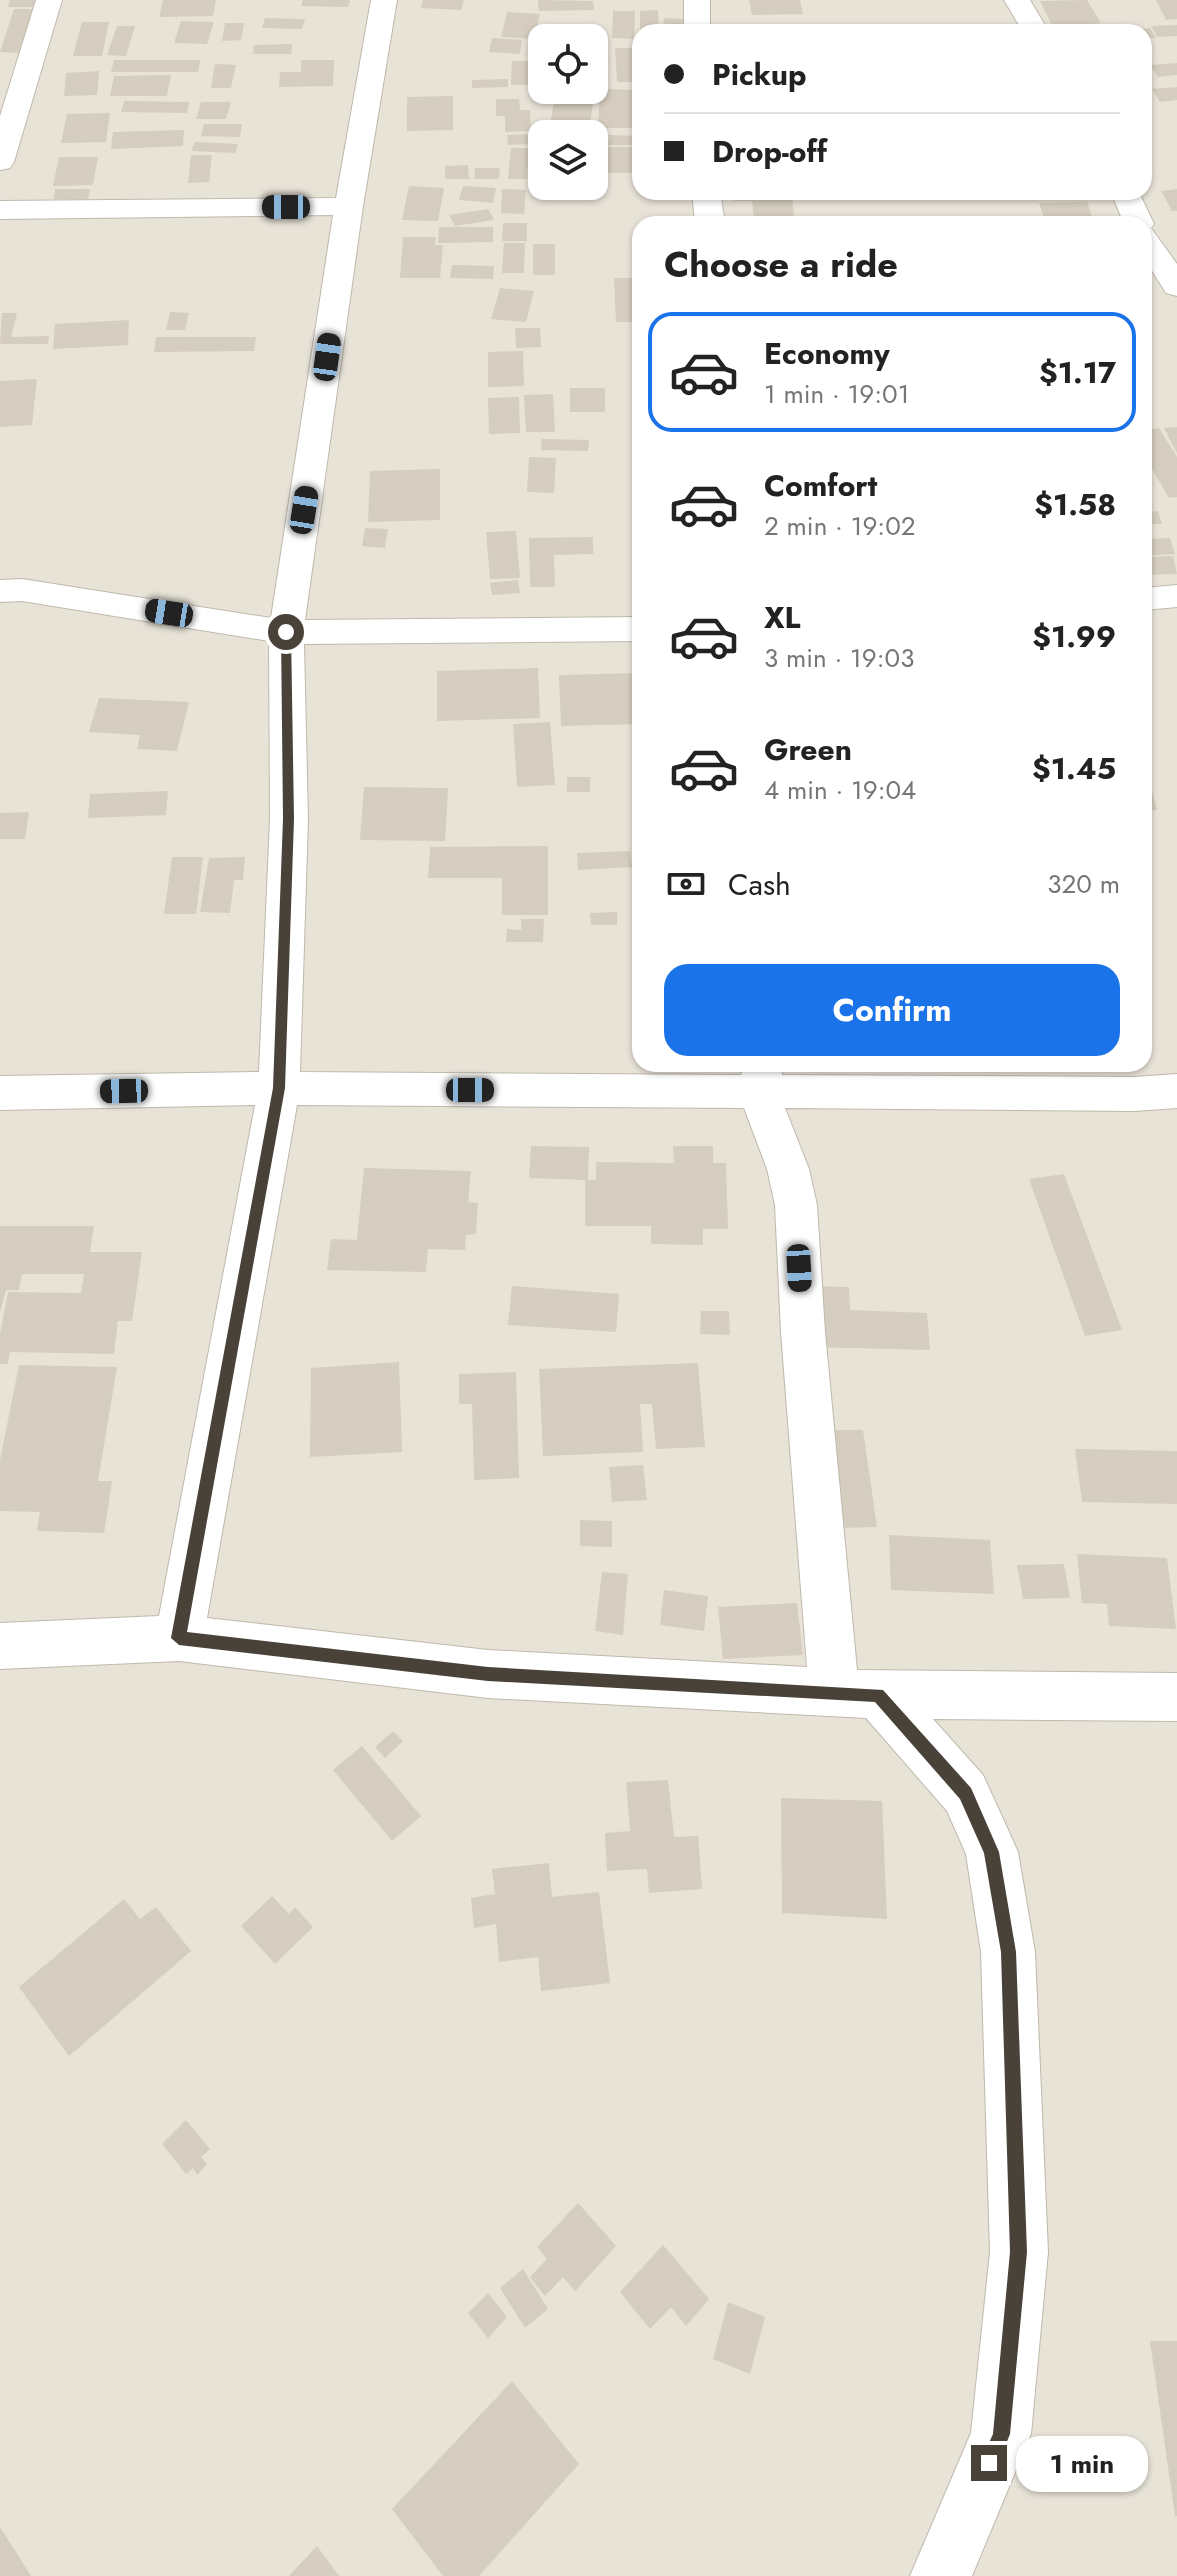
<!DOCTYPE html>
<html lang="en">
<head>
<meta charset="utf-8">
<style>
	:root { --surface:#fff; --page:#f6f6f6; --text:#222; --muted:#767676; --line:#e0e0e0; --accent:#1a73e8 }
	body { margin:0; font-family:Jost,sans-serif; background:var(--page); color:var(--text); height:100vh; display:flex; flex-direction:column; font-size:30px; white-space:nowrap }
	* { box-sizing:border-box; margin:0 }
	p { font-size:26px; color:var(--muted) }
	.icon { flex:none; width:44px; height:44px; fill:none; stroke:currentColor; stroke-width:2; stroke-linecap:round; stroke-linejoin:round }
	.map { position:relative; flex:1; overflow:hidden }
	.details { position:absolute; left:632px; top:216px; width:520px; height:856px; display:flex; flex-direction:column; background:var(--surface); border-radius:24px; box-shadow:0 2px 6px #0004 }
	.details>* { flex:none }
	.banner { position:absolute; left:632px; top:24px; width:520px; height:176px; border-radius:24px; box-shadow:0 2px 6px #0004; display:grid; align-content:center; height:176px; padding:0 32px; background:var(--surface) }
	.fabs { position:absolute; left:528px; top:24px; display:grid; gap:16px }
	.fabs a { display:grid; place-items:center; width:80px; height:80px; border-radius:16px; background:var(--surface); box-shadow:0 2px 6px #0004; font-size:40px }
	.end { position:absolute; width:36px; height:36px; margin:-18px; border:10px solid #484238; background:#fff; box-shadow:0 0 0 4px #fff }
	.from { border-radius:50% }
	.bubble { position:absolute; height:56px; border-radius:24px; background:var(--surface); box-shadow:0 2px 6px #0004; font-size:26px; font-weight:700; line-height:56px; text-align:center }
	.car { position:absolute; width:24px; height:48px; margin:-24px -12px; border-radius:10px; box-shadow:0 0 6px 2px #0007; background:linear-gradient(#222 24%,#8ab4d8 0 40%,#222 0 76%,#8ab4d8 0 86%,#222 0) }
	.banner b { display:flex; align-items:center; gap:28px; height:76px; font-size:30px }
	.banner b+b { border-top:2px solid var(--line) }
	.banner i { width:20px; height:20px; background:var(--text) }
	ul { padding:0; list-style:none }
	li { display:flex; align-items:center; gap:24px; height:120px; margin:0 16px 12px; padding:0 16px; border:4px solid transparent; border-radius:24px }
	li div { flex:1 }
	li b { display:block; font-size:30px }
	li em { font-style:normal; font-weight:700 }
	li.current { border-color:var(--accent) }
	li>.icon { width:72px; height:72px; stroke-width:1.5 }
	h2 { padding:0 32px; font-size:36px; line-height:96px }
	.pay { display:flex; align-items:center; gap:20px; height:88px; padding:0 32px; font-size:30px }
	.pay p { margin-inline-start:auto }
	.primary-button { display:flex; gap:16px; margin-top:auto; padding:16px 32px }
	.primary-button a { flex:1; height:92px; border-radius:24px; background:var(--accent); color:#fff; font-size:32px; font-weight:700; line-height:92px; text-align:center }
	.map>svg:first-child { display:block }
</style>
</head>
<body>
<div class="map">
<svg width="1177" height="2576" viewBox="0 0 1177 2576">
	<rect width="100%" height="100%" fill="#f4f1e9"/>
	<!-- residential -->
	<path fill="#e8e3d7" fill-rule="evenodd" d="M0,0h1177v2576h-1177zM640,32h504v160h-504zM542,38h52v52h-52zM542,134h52v52h-52zM640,224h504v840h-504z"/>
	<!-- building -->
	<g fill="#d5cdbf">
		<polygon points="10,0 39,0 38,7 8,7"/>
		<polygon points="163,0 216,0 213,16 159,17"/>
		<polygon points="303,0 350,0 348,7 301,6"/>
		<polygon points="423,0 464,0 461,10 421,8"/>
		<polygon points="538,0 593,1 594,10 539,11"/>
		<polygon points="749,0 800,0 803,14 752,15"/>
		<polygon points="1087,0 1101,23 1053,27 1040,1"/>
		<polygon points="1156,0 1177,0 1177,19 1166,20"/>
		<polygon points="14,9 38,9 23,53 0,52"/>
		<polygon points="658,10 659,32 640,32 640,11"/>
		<polygon points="613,11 635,11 634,39 612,38"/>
		<polygon points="507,12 540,14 534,39 501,37"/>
		<polygon points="265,18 305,19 302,29 262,28"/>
		<polygon points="664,18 687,19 686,27 663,26"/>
		<polygon points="181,21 214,22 207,44 174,43"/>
		<polygon points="82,22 109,22 102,56 73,56"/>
		<polygon points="225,23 244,23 241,40 222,41"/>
		<polygon points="1177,25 1177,36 1157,37 1151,26"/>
		<polygon points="117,26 135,26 126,56 107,55"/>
		<polygon points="1150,28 1156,38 1144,38 1144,32 1119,32"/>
		<polygon points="492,38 522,40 520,54 489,52"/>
		<polygon points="292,44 291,54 253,54 254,45"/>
		<polygon points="615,48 640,48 640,82 617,82"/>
		<polygon points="114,60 200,60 198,72 111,72"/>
		<polygon points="301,60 334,60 333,86 279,87 280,72 301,72"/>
		<polygon points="512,61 530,61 530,85 511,85"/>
		<polygon points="1177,63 1177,75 1158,77 1150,65"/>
		<polygon points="215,64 236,65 231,88 211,88"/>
		<polygon points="99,71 97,95 64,96 66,73"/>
		<polygon points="171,75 167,96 110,96 114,76"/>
		<polygon points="508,79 508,87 472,88 472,80"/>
		<polygon points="1177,87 1177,100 1160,102 1152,89"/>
		<polygon points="600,89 640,90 640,128 598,128"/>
		<polygon points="539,90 572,90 573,100 540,101"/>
		<polygon points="453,96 453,130 407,131 407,97"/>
		<polygon points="496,99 519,99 520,110 530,110 531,131 505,132 505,116 496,116"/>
		<polygon points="124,101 189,102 187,113 121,112"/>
		<polygon points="201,102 231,102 226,119 196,119"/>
		<polygon points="554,102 593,104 589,131 549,130"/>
		<polygon points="110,113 106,142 61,143 67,114"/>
		<polygon points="204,124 242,124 240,137 201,136"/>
		<polygon points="184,130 183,146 111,149 113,132"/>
		<polygon points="530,134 531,144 508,145 507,135"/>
		<polygon points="609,135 640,136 640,145 608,145"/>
		<polygon points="534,139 542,139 542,179 531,178"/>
		<polygon points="195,142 238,144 235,153 191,151"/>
		<polygon points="606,147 640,147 640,173 608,173"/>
		<polygon points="511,148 529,148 527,179 508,179"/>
		<polygon points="191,155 212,155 209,182 188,183"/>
		<polygon points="59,157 98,157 93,185 53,186"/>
		<polygon points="468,165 469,179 445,179 445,166"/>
		<polygon points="475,168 500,168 499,179 474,179"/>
		<polygon points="409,186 444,188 438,221 402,220"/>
		<polygon points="463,186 496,188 493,203 459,200"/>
		<polygon points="55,189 90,189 88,199 54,199"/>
		<polygon points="502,189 526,190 524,214 501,213"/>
		<polygon points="1177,189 1177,211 1172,211 1161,191"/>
		<polygon points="734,192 792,192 794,219 754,219 752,201 734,201"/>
		<polygon points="1087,202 1092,217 1083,217 1085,224 1046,224 1039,203"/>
		<polygon points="488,209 494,220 455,226 449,215"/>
		<polygon points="503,223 527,223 527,241 502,241"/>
		<polygon points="439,227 493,227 493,242 438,243"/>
		<polygon points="403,237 436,237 435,245 443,245 440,278 400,278"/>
		<polygon points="504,243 525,243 524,273 502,273"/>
		<rect x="533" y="244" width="22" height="31"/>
		<polygon points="452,265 494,266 493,279 450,278"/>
		<polygon points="614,278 640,278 640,322 616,322"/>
		<polygon points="500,288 534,291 526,322 491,319"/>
		<polygon points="170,312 189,313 185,330 166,330"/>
		<polygon points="2,313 17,313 11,337 49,336 48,344 0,344"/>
		<polygon points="129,320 128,345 53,349 55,324"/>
		<polygon points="515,328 540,328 541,347 516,348"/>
		<polygon points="156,337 256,337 254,351 154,352"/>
		<polygon points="523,351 524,386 488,387 488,352"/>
		<polygon points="37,379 32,425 0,427 0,381"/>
		<rect x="570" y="388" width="35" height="24"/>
		<polygon points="553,394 555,432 526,432 524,395"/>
		<polygon points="519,397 520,433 489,434 488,398"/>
		<polygon points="1177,427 1177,453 1164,428"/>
		<polygon points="1159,428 1177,457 1177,497 1169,498 1144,455 1144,431"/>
		<polygon points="542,439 589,440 588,451 541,450"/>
		<polygon points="529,457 556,458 554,493 527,492"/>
		<polygon points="440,469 440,520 368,522 370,471"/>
		<polygon points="1158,511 1162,524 1144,524 1144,512"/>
		<polygon points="365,528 388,529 385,548 362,546"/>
		<polygon points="516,531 520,578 490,579 486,532"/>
		<polygon points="593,537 593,554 554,555 555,587 530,587 529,538"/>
		<polygon points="1170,538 1175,554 1144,556 1144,539"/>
		<polygon points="1173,556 1177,574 1144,575 1144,557"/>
		<polygon points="518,580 520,593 492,595 490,583"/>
		<polygon points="538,668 540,718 437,721 437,671"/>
		<polygon points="640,673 640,724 561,726 559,675"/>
		<polygon points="99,698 189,702 177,751 137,749 140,735 89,732"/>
		<polygon points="550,722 555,785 517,787 513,724"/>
		<polygon points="1144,765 1145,765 1157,810 1144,810"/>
		<rect x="567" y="777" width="23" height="15"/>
		<polygon points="364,787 448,788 445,841 360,840"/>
		<polygon points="168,791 166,815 88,818 90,794"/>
		<polygon points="29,812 25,839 0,839 0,813"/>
		<polygon points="548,846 548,915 502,915 502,878 428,878 430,847"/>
		<polygon points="630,851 632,867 578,870 577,853"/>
		<polygon points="172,857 203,857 196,914 164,914"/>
		<polygon points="245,857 243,880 234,880 230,913 200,912 209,858"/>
		<polygon points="617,912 617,925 591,925 590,913"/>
		<polygon points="521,919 544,919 543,942 506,942 507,929 521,930"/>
		<polygon points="531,1146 589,1147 588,1180 596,1180 596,1162 674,1163 673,1146 713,1146 713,1163 726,1163 728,1229 703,1229 703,1245 651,1244 651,1226 585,1226 585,1180 529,1178"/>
		<polygon points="364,1168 471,1171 468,1202 478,1203 476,1234 466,1235 465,1250 428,1249 426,1272 327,1270 331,1239 357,1240"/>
		<polygon points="1064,1174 1122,1330 1085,1336 1029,1179"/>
		<polygon points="0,1226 94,1226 90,1252 142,1252 132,1321 118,1321 114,1354 10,1352 8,1364 0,1364 0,1334 8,1292 81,1293 84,1274 22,1274 19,1290 6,1290 0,1312"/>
		<polygon points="512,1286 619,1294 616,1332 508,1325"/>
		<polygon points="810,1286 849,1287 850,1310 927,1313 930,1350 812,1347"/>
		<polygon points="701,1311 729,1311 730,1335 700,1334"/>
		<polygon points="399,1362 402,1452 310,1457 311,1368"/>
		<polygon points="698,1363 705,1447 656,1449 652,1404 640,1404 643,1452 543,1456 539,1369"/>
		<polygon points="19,1365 117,1367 98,1481 112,1481 104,1533 37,1531 40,1512 0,1511 0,1460"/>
		<polygon points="516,1372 519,1478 474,1480 472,1404 459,1404 459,1374"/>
		<polygon points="830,1430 863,1430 877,1527 840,1528"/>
		<polygon points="1075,1449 1177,1451 1177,1504 1082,1502"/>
		<polygon points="643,1465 647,1500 612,1502 609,1467"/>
		<polygon points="580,1520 612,1521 612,1547 580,1546"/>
		<polygon points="889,1535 990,1540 994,1594 891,1590"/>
		<polygon points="1077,1554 1167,1558 1176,1629 1109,1626 1107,1604 1082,1603"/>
		<polygon points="1064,1564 1070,1598 1023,1599 1017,1565"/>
		<polygon points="602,1572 628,1574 623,1635 595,1631"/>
		<polygon points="664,1590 708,1596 704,1631 660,1625"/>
		<polygon points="797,1603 803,1655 723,1659 718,1607"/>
		<polygon points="393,1731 403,1741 385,1758 375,1747"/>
		<polygon points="362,1746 421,1816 392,1841 333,1770"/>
		<polygon points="668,1780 674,1837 698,1836 702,1889 649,1893 647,1869 607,1871 605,1833 630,1831 626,1782"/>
		<polygon points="781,1798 882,1801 887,1919 782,1913"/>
		<polygon points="549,1863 552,1897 599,1892 610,1983 541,1991 538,1957 499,1962 496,1924 474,1928 471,1898 495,1894 492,1869"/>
		<polygon points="272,1896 289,1914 295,1907 313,1927 275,1964 241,1926"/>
		<polygon points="124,1899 140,1919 156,1907 191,1951 69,2056 19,1987"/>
		<polygon points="186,2120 210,2149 201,2157 207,2164 197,2175 193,2168 186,2174 162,2144"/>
		<polygon points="578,2203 616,2246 575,2291 563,2277 545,2296 530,2277 547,2259 537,2247"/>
		<polygon points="663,2245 709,2299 686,2326 671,2307 650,2329 620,2292"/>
		<polygon points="523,2269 548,2309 525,2328 500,2288"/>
		<polygon points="488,2293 507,2317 488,2338 468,2313"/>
		<polygon points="728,2302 765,2317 750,2374 713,2359"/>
		<polygon points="1150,2341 1177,2341 1177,2516 1175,2516"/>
		<polygon points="512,2381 579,2464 479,2576 443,2576 392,2509"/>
		<polygon points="0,2527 31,2576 0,2576"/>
		<polygon points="317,2546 339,2576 289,2576"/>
	</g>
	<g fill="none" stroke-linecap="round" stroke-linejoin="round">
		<!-- minor casing -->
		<g stroke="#bfb9ac" stroke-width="2">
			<g id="minor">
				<polygon points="36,0 62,0 14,162 10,168 0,170 0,116"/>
				<path d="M371,0h26l-34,206 -58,414 335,-3v24l-336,3 4,175 -8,253 441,3 3,-11h38v11l353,2 42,-3v34l-42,3 -350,-3 24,61 8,36 8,127 32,338 320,3v48l-244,-2 50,56 27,59 8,18 17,100 13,300 -17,182 -59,142h-62l61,-143 19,-181 -9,-300 -15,-98 -19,-43 -81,-93 -378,-20 -309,-37 -179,8v-46l159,-7 96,-511 -255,5v-34l259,-4 11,-253 -1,-178 -247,-40 -22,1v-22l22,-1 249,39 62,-403 -333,4v-18l336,-3zM297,1105l447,3 23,61 8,36 6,127 26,335 -319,-17 -281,-32z"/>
				<rect x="684" y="0" width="26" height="32"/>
				<polygon points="1004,0 1030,0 1049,32 1023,32"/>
				<polygon points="692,192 720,192 725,224 695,224"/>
				<polygon points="1111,192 1139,192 1154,224 1151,228 1177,264 1177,296 1166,293 1144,258 1144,224 1124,224"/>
				<polygon points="1177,585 1177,607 1144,610 1144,588"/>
			</g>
		</g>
		<!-- minor -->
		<use href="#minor" fill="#fff" fill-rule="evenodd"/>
	</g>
	<!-- route -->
	<polygon fill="#484238" points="286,628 291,632 294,819 285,1088 187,1632 488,1667 883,1690 971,1788 999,1852 1016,1952 1027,2252 1010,2434 996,2469 989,2472 983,2469 980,2463 993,2434 1010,2252 1001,1952 984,1853 960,1799 875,1702 488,1681 179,1645 171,1638 273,1088 283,819 281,632"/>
</svg>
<div class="fabs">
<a><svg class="icon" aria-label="locate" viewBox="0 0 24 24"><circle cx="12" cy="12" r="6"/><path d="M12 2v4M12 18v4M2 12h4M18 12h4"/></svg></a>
<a><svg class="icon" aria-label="layers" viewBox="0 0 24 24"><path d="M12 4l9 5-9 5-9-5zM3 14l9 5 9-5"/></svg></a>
</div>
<i class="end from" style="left:286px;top:632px"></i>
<i class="end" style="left:989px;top:2463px"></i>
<div class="bubble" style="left:1016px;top:2436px;width:132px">1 min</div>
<i class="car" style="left:286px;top:207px;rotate:270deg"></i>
<i class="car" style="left:327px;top:357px;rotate:8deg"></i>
<i class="car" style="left:304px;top:510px;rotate:9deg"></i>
<i class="car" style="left:169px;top:613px;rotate:279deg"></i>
<i class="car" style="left:470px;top:1090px;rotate:90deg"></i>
<i class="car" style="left:124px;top:1091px;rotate:269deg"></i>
<i class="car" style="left:799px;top:1268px;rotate:177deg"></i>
<div class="banner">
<b><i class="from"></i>Pickup</b>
<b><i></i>Drop-off</b>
</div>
<section class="details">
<h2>Choose a ride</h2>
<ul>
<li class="current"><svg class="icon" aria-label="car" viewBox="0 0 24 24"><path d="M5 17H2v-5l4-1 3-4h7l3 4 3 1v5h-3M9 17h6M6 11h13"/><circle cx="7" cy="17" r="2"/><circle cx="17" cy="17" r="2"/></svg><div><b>Economy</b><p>1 min · 19:01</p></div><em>$1.17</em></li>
<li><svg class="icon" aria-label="car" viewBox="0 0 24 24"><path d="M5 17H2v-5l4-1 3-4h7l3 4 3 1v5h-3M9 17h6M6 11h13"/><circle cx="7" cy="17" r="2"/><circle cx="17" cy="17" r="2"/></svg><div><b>Comfort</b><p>2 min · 19:02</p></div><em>$1.58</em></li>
<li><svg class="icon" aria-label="car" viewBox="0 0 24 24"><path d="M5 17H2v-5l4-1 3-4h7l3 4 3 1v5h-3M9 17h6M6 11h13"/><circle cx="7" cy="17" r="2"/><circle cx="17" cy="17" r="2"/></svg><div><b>XL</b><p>3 min · 19:03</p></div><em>$1.99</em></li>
<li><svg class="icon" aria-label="car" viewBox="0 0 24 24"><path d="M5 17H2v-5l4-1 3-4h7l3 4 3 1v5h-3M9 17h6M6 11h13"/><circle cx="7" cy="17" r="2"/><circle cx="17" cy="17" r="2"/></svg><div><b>Green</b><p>4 min · 19:04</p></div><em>$1.45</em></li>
</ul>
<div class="pay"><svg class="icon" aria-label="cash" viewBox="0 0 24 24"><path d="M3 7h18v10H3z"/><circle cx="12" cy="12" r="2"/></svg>Cash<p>320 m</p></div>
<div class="primary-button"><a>Confirm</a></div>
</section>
</div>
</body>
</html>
